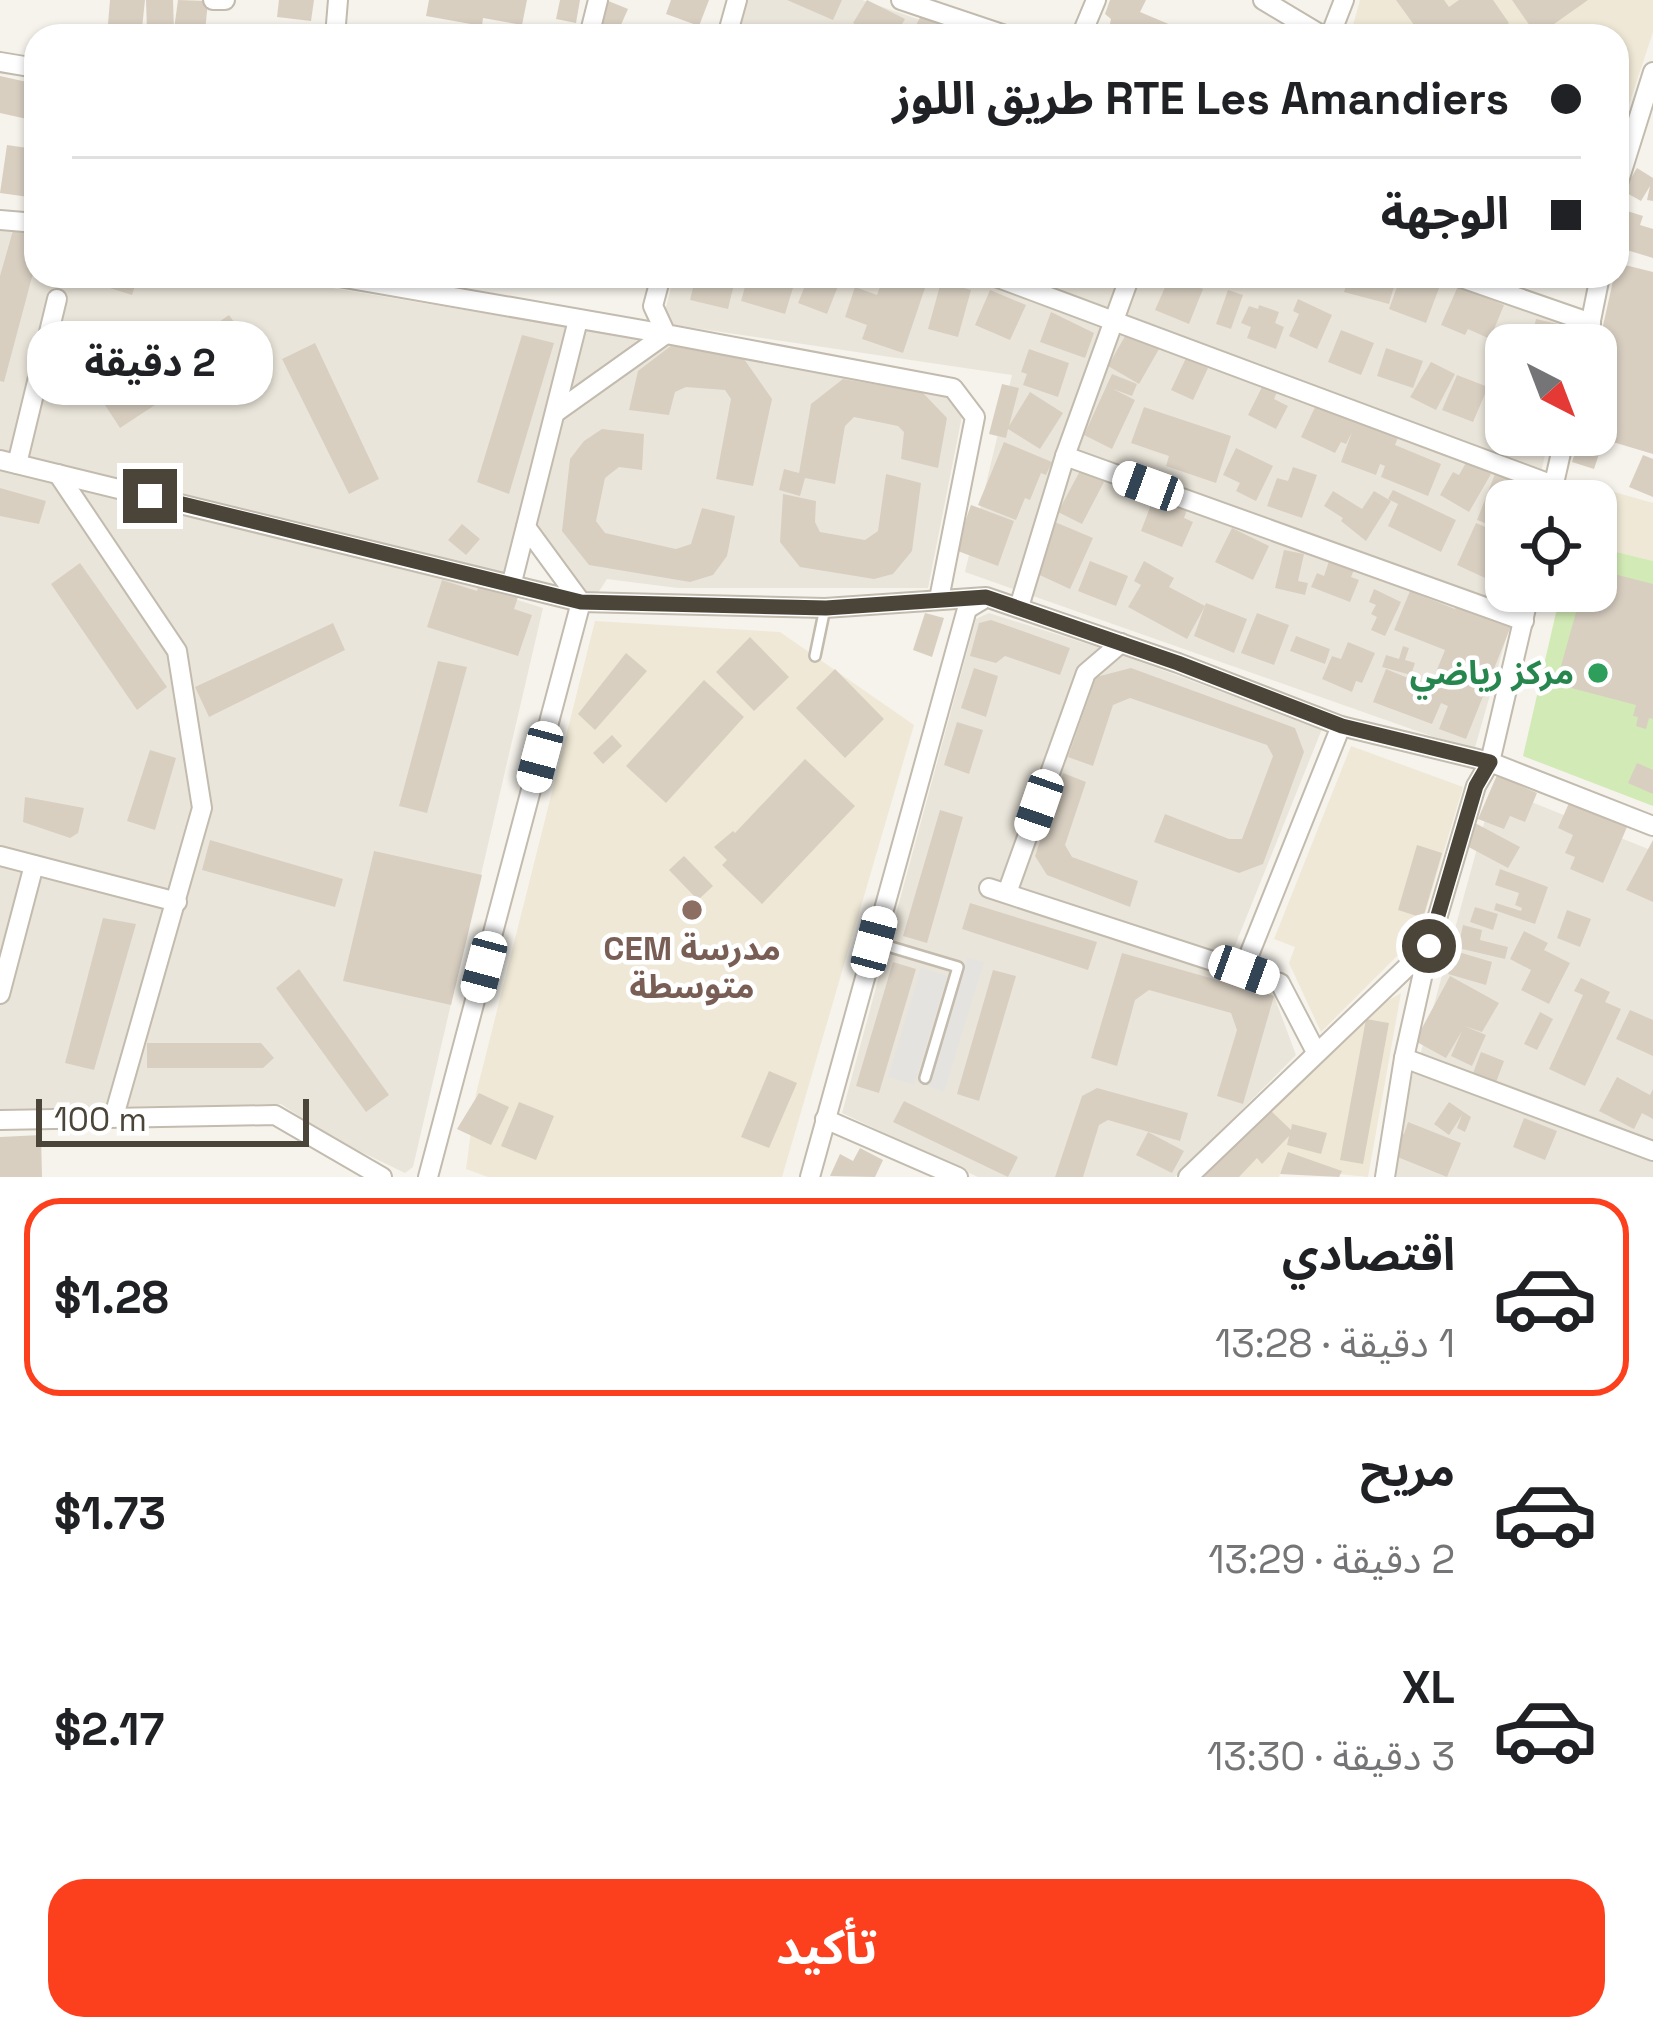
<!DOCTYPE html>
<html lang="ar">
<head>
<meta charset="utf-8">
<style>
	:root { --surface:#fff; --page:#f6f6f6; --text:#202124; --muted:#757577; --line:#e0e0e0; --accent:#fc3f1d }
	body { margin:0; font-family:"Space Grotesk","Noto Sans Arabic",sans-serif; background:var(--page); color:var(--text); direction:rtl; height:100vh; display:flex; flex-direction:column; font-size:45px; white-space:nowrap }
	* { box-sizing:border-box; margin:0 }
	p { font-size:39px; color:var(--muted) }
	.icon { flex:none; width:66px; height:66px; fill:none; stroke:currentColor; stroke-width:2; stroke-linecap:round; stroke-linejoin:round }
	.map { position:relative; height:1177px; overflow:hidden; direction:ltr }
	.sheet { display:flex; flex-direction:column; background:var(--surface); flex:1 }
	.sheet>* { flex:none }
	.top-card { position:absolute; left:24px; top:24px; width:1605px; height:264px; border-radius:36px; box-shadow:0 3px 9px #0004; direction:rtl; display:grid; align-content:center; height:264px; padding:0 48px; background:var(--surface) }
	.needle { width:78px; rotate:138deg }
	.controls { position:absolute; left:1485px; top:324px; display:grid; gap:24px }
	.controls a { display:grid; place-items:center; width:132px; height:132px; border-radius:24px; background:var(--surface); box-shadow:0 3px 9px #0004; font-size:60px }
	.scale { position:absolute; left:36px; bottom:30px; width:273px; box-sizing:border-box; padding-left:12px; border:6px solid #4b4439; border-top:0; font-size:33px; line-height:42px; white-space:nowrap; color:#4b4439; -webkit-text-stroke:9px #fff; paint-order:stroke }
	.end { position:absolute; width:54px; height:54px; margin:-27px; border:15px solid #4b4439; background:#fff; box-shadow:0 0 0 6px #fff }
	.from { border-radius:50% }
	.bubble { position:absolute; height:84px; border-radius:36px; background:var(--surface); box-shadow:0 3px 9px #0004; font-size:39px; font-weight:700; line-height:84px; text-align:center; direction:rtl }
	.car { position:absolute; width:36px; height:72px; margin:-36px -18px; border-radius:15px; box-shadow:0 0 9px 3px #0007; background:linear-gradient(#fff 24%,#345 0 40%,#fff 0 76%,#345 0 86%,#fff 0) }
	.top-card b { display:flex; align-items:center; gap:42px; height:114px; font-size:45px }
	.top-card b+b { border-top:3px solid var(--line) }
	.top-card i { width:30px; height:30px; background:var(--text) }
	ul { padding:21px 0 0; list-style:none }
	li { display:flex; align-items:center; gap:36px; height:198px; margin:0 24px 18px; padding:0 24px; border:6px solid transparent; border-radius:36px }
	li div { flex:1 }
	li b { display:block; font-size:45px }
	li em { font-style:normal; font-weight:700 }
	li.on { border-color:var(--accent) }
	li>.icon { width:108px; height:108px; stroke-width:1.5 }
	.action { display:flex; gap:24px; margin-top:auto; padding:24px 48px }
	.action a { flex:1; height:138px; border-radius:36px; background:var(--accent); color:#fff; font-size:48px; font-weight:700; line-height:138px; text-align:center }
	.map>svg:first-child { display:block }
</style>
</head>
<body>
<div class="map">
<svg width="1653" height="1177" viewBox="0 0 1653 1177">
	<rect width="100%" height="100%" fill="#f6f3ec"/>
	<!-- residential -->
	<g fill="#eae5da">
		<polygon points="738,0 862,0 967,36 730,36"/>
		<polygon points="0,220 36,224 36,276 260,276 567,327 498,594 543,608 413,1167 405,1173 330,1137 281,1104 0,1109"/>
		<polygon points="674,276 1482,276 1581,310 1572,345 1506,345 1506,435 1550,435 1534,501 1506,501 1506,591 1512,591 1508,632 1474,751 965,572 1012,375 674,325 665,311"/>
		<polygon points="585,328 941,394 955,404 962,416 928,588 678,588 607,579 598,593 584,591 534,524"/>
		<polygon points="989,613 1116,653 1322,729 1230,958 1274,996 1296,1055 1175,1177 978,1177 842,1113 976,619"/>
		<polygon points="1494,787 1653,851 1653,1177 1374,1177 1419,1059"/>
	</g>
	<!-- education -->
	<g fill="#efe8d6">
		<polygon points="1360,0 1653,0 1653,32 1617,141 1617,36 1350,36"/>
		<polygon points="1572,480 1653,503 1653,561 1596,547 1596,501 1567,501"/>
		<polygon points="595,621 780,632 914,725 782,1177 488,1177 466,1169 476,1094"/>
		<polygon points="1351,746 1463,787 1419,934 1321,1032 1289,963 1295,947 1274,939"/>
		<polygon points="1401,993 1368,1177 1282,1168 1279,1177 1202,1177 1375,1008"/>
	</g>
	<!-- green -->
	<polygon fill="#d2eab5" points="1596,547 1653,561 1653,806 1523,756 1561,591 1596,591"/>
	<!-- parking -->
	<g fill="#e5e3e0">
		<polygon points="967,957 984,962 944,1092 927,1086"/>
		<polygon points="921,968 947,976 914,1085 888,1077"/>
	</g>
	<!-- building -->
	<g fill="#d8cfc1">
		<polygon points="110,0 145,0 142,28 108,24"/>
		<polygon points="146,0 173,0 174,30 147,32"/>
		<polygon points="178,0 208,1 205,32 174,29"/>
		<polygon points="279,0 314,0 311,21 277,17"/>
		<polygon points="429,0 527,0 522,25 483,18 482,26 426,16"/>
		<polygon points="560,0 580,0 576,23 556,19"/>
		<polygon points="606,0 628,9 616,36 601,36 583,29"/>
		<polygon points="671,0 709,0 699,26 666,14"/>
		<polygon points="787,0 842,0 833,20"/>
		<polygon points="867,0 905,19 895,36 875,36 853,23"/>
		<polygon points="1110,0 1146,0 1140,12 1197,36 1126,36 1109,29 1111,19 1105,14"/>
		<polygon points="1396,0 1444,0 1449,7 1459,0 1493,0 1509,23 1491,36 1422,36"/>
		<polygon points="1512,0 1588,0 1537,36"/>
		<polygon points="922,14 963,36 910,36"/>
		<polygon points="0,76 36,84 36,121 0,113"/>
		<polygon points="31,128 36,129 36,198 0,193 7,145 28,148"/>
		<polygon points="1637,168 1653,178 1653,201 1647,200 1650,186 1641,201 1623,191"/>
		<polygon points="1624,210 1643,216 1640,225 1653,229 1653,258 1617,247"/>
		<polygon points="14,227 36,233 36,262 4,382 0,381 0,276"/>
		<polygon points="1617,263 1653,272 1653,454 1596,437 1596,357"/>
		<polygon points="72,276 138,276 132,295"/>
		<polygon points="696,276 736,276 728,309 690,300"/>
		<polygon points="748,276 796,278 785,314 741,301"/>
		<polygon points="809,276 842,276 827,314 798,303"/>
		<polygon points="884,276 925,288 903,353 862,339 867,325 845,317 855,287 877,295"/>
		<polygon points="1170,276 1203,289 1189,324 1155,310"/>
		<polygon points="1349,276 1397,276 1389,304 1344,292"/>
		<polygon points="1401,276 1423,276 1421,281 1439,288 1426,323 1389,309"/>
		<polygon points="941,282 971,290 958,337 928,329"/>
		<polygon points="1458,286 1504,305 1490,339 1468,329 1465,335 1441,325"/>
		<polygon points="990,290 1026,305 1010,340 975,325"/>
		<polygon points="1228,290 1243,295 1231,329 1216,324"/>
		<polygon points="1298,299 1332,315 1317,349 1289,336 1299,314 1293,311"/>
		<polygon points="1259,305 1279,312 1275,323 1284,327 1276,349 1247,338 1251,327 1241,323 1249,306 1258,309"/>
		<polygon points="1051,312 1094,333 1085,358 1040,342"/>
		<polygon points="229,315 249,343 120,428 103,402"/>
		<polygon points="1536,319 1580,329 1576,345 1530,345"/>
		<polygon points="1341,330 1374,343 1361,375 1328,362"/>
		<polygon points="1128,331 1159,349 1139,384 1108,366"/>
		<polygon points="522,335 554,343 509,494 477,482"/>
		<polygon points="315,343 379,479 349,494 282,359"/>
		<polygon points="672,345 744,359 772,399 753,486 716,479 731,399 725,390 686,387 675,392 669,415 629,410 638,371"/>
		<polygon points="1386,348 1423,361 1413,388 1377,376"/>
		<polygon points="1029,349 1069,363 1058,397 1023,385 1027,374 1021,372"/>
		<polygon points="1186,358 1208,368 1193,400 1171,390"/>
		<polygon points="1431,362 1455,374 1436,410 1410,397"/>
		<polygon points="1112,374 1137,384 1132,396 1113,389 1135,400 1112,449 1084,435"/>
		<polygon points="1457,375 1488,387 1473,422 1442,410"/>
		<polygon points="843,379 922,392 947,418 938,468 901,459 904,432 898,426 854,417 845,426 835,484 805,478 800,496 779,490 784,469 799,473 811,404"/>
		<polygon points="1264,383 1278,390 1274,399 1288,406 1276,429 1248,415"/>
		<polygon points="1002,384 1019,388 1009,426 1030,392 1063,413 1040,449 1008,429 1006,438 989,434"/>
		<polygon points="1317,403 1399,435 1395,445 1441,464 1428,496 1381,477 1385,466 1380,464 1376,475 1341,462 1352,432 1346,444 1341,442 1335,453 1301,437"/>
		<polygon points="1144,407 1231,436 1216,483 1166,466 1169,456 1131,443"/>
		<polygon points="602,429 644,434 642,470 619,467 605,478 596,521 605,533 676,549 691,544 702,508 735,516 727,556 713,575 690,582 589,565 562,531 570,459 584,441"/>
		<polygon points="1579,441 1601,448 1594,469 1572,462"/>
		<polygon points="1004,442 1052,462 1046,475 1041,473 1030,500 1025,498 1016,520 978,505"/>
		<polygon points="1236,448 1273,466 1256,501 1236,491 1240,483 1223,475"/>
		<polygon points="1643,455 1653,459 1653,497 1629,487"/>
		<polygon points="1467,461 1491,474 1469,512 1440,495 1453,472 1459,475"/>
		<polygon points="1293,467 1317,475 1302,518 1267,506 1277,478 1288,481"/>
		<polygon points="1081,469 1104,482 1082,524 1058,512"/>
		<polygon points="886,474 921,483 912,551 893,574 874,579 800,567 780,542 783,494 816,501 815,522 820,532 865,540 878,531"/>
		<polygon points="1495,474 1525,485 1519,501 1506,501 1506,531 1477,520"/>
		<polygon points="0,488 46,501 39,524 0,516"/>
		<polygon points="1393,490 1456,520 1441,552 1388,526 1398,504 1388,499"/>
		<polygon points="1333,491 1362,509 1374,491 1391,501 1366,541 1341,521 1343,518 1324,506"/>
		<polygon points="1154,497 1187,510 1184,518 1193,522 1182,547 1141,531"/>
		<polygon points="971,505 1014,521 998,566 955,550"/>
		<polygon points="1055,522 1093,538 1070,589 1033,572"/>
		<polygon points="1476,523 1506,536 1506,562 1496,583 1457,565"/>
		<polygon points="462,524 480,539 466,555 448,540"/>
		<polygon points="1232,528 1269,546 1253,580 1215,562"/>
		<polygon points="1284,550 1304,554 1298,581 1308,583 1305,595 1275,588"/>
		<polygon points="1090,561 1128,576 1116,606 1078,591"/>
		<polygon points="1144,561 1174,578 1169,587 1205,606 1187,639 1128,607 1141,585 1134,581"/>
		<polygon points="1329,561 1354,570 1351,577 1359,580 1350,602 1311,587 1317,573 1324,576"/>
		<polygon points="80,563 167,687 137,710 51,584"/>
		<polygon points="1614,574 1653,584 1653,719 1649,718 1646,729 1636,726 1638,717 1633,716 1636,705 1556,684 1582,591 1596,591 1596,581 1611,585"/>
		<polygon points="442,580 477,591 479,584 518,597 514,609 532,615 518,656 427,627"/>
		<polygon points="1374,589 1401,602 1385,636 1371,630 1377,617 1371,614 1376,605 1369,602"/>
		<polygon points="1410,591 1455,609 1458,600 1513,621 1466,739 1439,729 1448,706 1441,703 1432,724 1373,702 1386,669 1430,687 1445,650 1394,630"/>
		<polygon points="1206,603 1247,619 1234,653 1194,636"/>
		<polygon points="925,613 944,618 932,657 913,650"/>
		<polygon points="1257,613 1289,625 1274,665 1241,653"/>
		<polygon points="991,620 1070,648 1060,675 1005,656 996,663 970,656 979,623"/>
		<polygon points="333,623 345,650 209,717 195,687"/>
		<polygon points="1296,636 1330,649 1325,664 1290,651"/>
		<polygon points="750,637 789,677 754,711 716,672"/>
		<polygon points="1348,642 1375,653 1362,683 1356,681 1352,692 1322,679 1332,656 1341,659"/>
		<polygon points="1403,646 1409,648 1405,660 1415,663 1411,675 1382,667 1386,655 1399,659"/>
		<polygon points="626,653 647,671 595,730 578,714"/>
		<polygon points="438,661 467,667 427,813 399,806"/>
		<polygon points="974,668 998,676 986,717 961,708"/>
		<polygon points="1131,668 1295,728 1304,752 1263,864 1239,873 1154,842 1165,814 1229,839 1242,839 1273,756 1267,745 1130,698 1113,705 1093,766 1068,757 1096,677"/>
		<polygon points="835,669 884,719 845,758 796,708"/>
		<polygon points="704,680 744,717 666,803 626,766"/>
		<polygon points="957,722 983,730 969,774 944,765"/>
		<polygon points="612,735 622,746 603,764 593,753"/>
		<polygon points="150,750 176,758 155,830 127,821"/>
		<polygon points="805,759 855,806 762,904 722,865 727,860 714,847 733,831 735,833"/>
		<polygon points="1637,763 1653,770 1653,794 1628,783"/>
		<polygon points="1063,773 1086,782 1065,845 1072,857 1138,881 1130,907 1047,875 1035,856"/>
		<polygon points="1497,775 1537,793 1525,822 1510,816 1504,829 1478,819"/>
		<polygon points="25,797 84,808 78,833 70,838 23,822"/>
		<polygon points="1569,803 1627,827 1603,883 1570,869 1575,857 1565,853 1573,835 1558,828"/>
		<polygon points="940,810 963,817 927,943 903,936"/>
		<polygon points="1475,823 1520,847 1508,868 1463,844"/>
		<polygon points="210,840 343,879 335,907 202,870"/>
		<polygon points="1653,840 1653,902 1626,890"/>
		<polygon points="1417,845 1442,853 1423,918 1398,910"/>
		<polygon points="374,851 482,875 451,1005 343,981"/>
		<polygon points="684,856 713,886 698,900 669,870"/>
		<polygon points="1500,869 1548,887 1535,924 1494,910 1496,903 1521,911 1522,908 1515,905 1519,893 1495,885"/>
		<polygon points="970,903 1097,942 1088,970 962,929"/>
		<polygon points="1475,907 1498,914 1493,930 1470,922"/>
		<polygon points="1567,910 1591,919 1580,947 1557,938"/>
		<polygon points="103,918 136,924 94,1070 65,1063"/>
		<polygon points="1463,925 1482,930 1480,940 1508,947 1505,959 1458,948"/>
		<polygon points="1524,931 1548,943 1544,950 1570,963 1549,1004 1521,990 1531,970 1510,959"/>
		<polygon points="1455,951 1492,962 1486,985 1448,974"/>
		<polygon points="1122,953 1274,996 1243,1104 1217,1096 1237,1030 1231,1013 1149,990 1135,1000 1117,1066 1091,1058"/>
		<polygon points="893,962 916,969 879,1093 856,1086"/>
		<polygon points="299,969 389,1095 366,1112 276,988"/>
		<polygon points="993,970 1016,976 979,1101 957,1094"/>
		<polygon points="1450,976 1499,1003 1482,1032 1464,1026 1486,1035 1472,1066 1451,1056 1462,1031 1446,1058 1415,1041"/>
		<polygon points="1581,978 1610,992 1605,1002 1621,1009 1585,1086 1549,1069 1583,995 1574,991"/>
		<polygon points="1630,1010 1653,1020 1653,1056 1616,1039"/>
		<polygon points="1540,1012 1553,1019 1537,1050 1524,1044"/>
		<polygon points="1366,1019 1389,1023 1363,1164 1340,1160"/>
		<polygon points="147,1043 261,1043 274,1058 263,1068 147,1068"/>
		<polygon points="1481,1052 1504,1061 1495,1085 1472,1076"/>
		<polygon points="769,1071 797,1083 769,1148 741,1137"/>
		<polygon points="1617,1077 1650,1095 1653,1089 1653,1119 1642,1113 1634,1129 1599,1111"/>
		<polygon points="1097,1088 1188,1113 1180,1141 1108,1120 1099,1125 1083,1177 1055,1177 1082,1096"/>
		<polygon points="479,1093 509,1107 491,1145 457,1129"/>
		<polygon points="904,1101 1018,1157 1008,1177 893,1122"/>
		<polygon points="519,1102 554,1116 536,1160 501,1146"/>
		<polygon points="1449,1102 1471,1117 1465,1132 1457,1128 1462,1115 1449,1135 1434,1124"/>
		<polygon points="1268,1108 1291,1130 1292,1124 1327,1133 1321,1154 1287,1145 1289,1136 1262,1164 1257,1158 1239,1177 1201,1177"/>
		<polygon points="1524,1118 1557,1131 1545,1160 1513,1147"/>
		<polygon points="1408,1122 1461,1143 1447,1177 1390,1154 1399,1132 1404,1134"/>
		<polygon points="1148,1132 1184,1151 1172,1173 1136,1155"/>
		<polygon points="41,1135 42,1177 0,1177 0,1137"/>
		<polygon points="860,1148 883,1160 875,1177 830,1176 840,1154 853,1161"/>
		<polygon points="1288,1152 1342,1171 1339,1177 1280,1174"/>
	</g>
	<g fill="none" stroke-linecap="round" stroke-linejoin="round">
		<!-- lane casing -->
		<g stroke="#c2bbae" stroke-width="14">
			<g id="lane">
				<polyline points="815,656 825,608"/>
				<polyline points="874,942 958,967 925,1078"/>
			</g>
		</g>
		<!-- street casing -->
		<g stroke="#c2bbae" stroke-width="22">
			<g id="street">
				<polyline points="213,0 225,0"/>
				<polyline points="901,0 1008,36"/>
				<polyline points="1263,0 1323,36"/>
				<polyline points="788,35 793,36"/>
				<polyline points="335,36 338,0"/>
				<polyline points="589,36 598,0"/>
				<polyline points="727,36 737,0"/>
				<polyline points="1081,36 1096,0"/>
				<polyline points="1330,36 1344,0"/>
				<polyline points="0,62 36,68"/>
				<polyline points="1617,187 1653,72"/>
				<polyline points="0,220 36,223"/>
				<polyline points="333,276 666,334"/>
				<polyline points="661,276 653,306 666,334 953,388 975,417 939,599"/>
				<polyline points="993,276 1553,485"/>
				<polyline points="1456,276 1591,323"/>
				<polyline points="1586,345 1600,276"/>
				<polyline points="555,413 666,334"/>
				<polyline points="1065,456 1524,621"/>
				<polyline points="0,460 581,602 825,608 986,597 1178,663 1341,726 1490,762 1653,826"/>
				<polyline points="17,464 57,299"/>
				<polyline points="58,474 177,651 202,808 114,1116"/>
				<polyline points="1550,501 1565,435"/>
				<polyline points="512,582 578,320"/>
				<polyline points="1019,607 1065,456 1130,276"/>
				<polyline points="0,856 177,902"/>
				<polyline points="989,888 1280,983 1316,1052"/>
				<polyline points="1007,893 1086,673 1121,643"/>
				<polyline points="1243,970 1341,726"/>
				<polyline points="0,994 34,865"/>
				<polyline points="1404,1058 1653,1151"/>
				<polyline points="825,1119 958,1177"/>
				<polyline points="0,1120 275,1115 382,1177"/>
				<polyline points="428,1177 581,602 526,527"/>
				<polyline points="810,1177 967,609 982,600"/>
				<polyline points="1188,1177 1429,946"/>
				<polyline points="1385,1177 1404,1058 1429,946 1476,786 1490,762 1530,591"/>
			</g>
		</g>
		<!-- lane -->
		<use href="#lane" stroke="#fff" stroke-width="9"/>
		<!-- street -->
		<use href="#street" stroke="#fff" stroke-width="18"/>
	</g>
	<g fill="none" stroke-linecap="round" stroke-linejoin="round">
		<!-- route -->
		<polyline stroke="#4b4439" stroke-width="15" points="150,496 581,602 826,608 986,597 1178,663 1342,726 1490,762 1476,786 1429,946"/>
	</g>
	<!-- markers -->
	<circle fill="#2e9e5b" stroke="#fff" stroke-width="4.5" cx="1598" cy="673" r="12"/>
	<circle fill="#8d6e63" stroke="#fff" stroke-width="4.5" cx="692" cy="910" r="12"/>
	<g text-anchor="middle" dominant-baseline="central" stroke-width="9" stroke-linejoin="round" paint-order="stroke">
		<!-- leisure labels -->
		<g font-size="33" font-weight="bold" fill="#27864d" stroke="#fff" text-anchor="end">
			<text x="1574" y="673">مركز رياضي</text>
		</g>
		<!-- education labels -->
		<g font-size="33" font-weight="bold" fill="#785e54" stroke="#fff">
			<text x="692" y="949">CEM مدرسة<tspan x="692" dy="38">متوسطة</tspan></text>
		</g>
	</g>
</svg>
<div class="controls">
<a><svg class="needle" viewBox="-14 -14 28 28"><path d="M0-13l5 13h-10z" fill="#e53935"/><path d="M0 13l5-13h-10z" fill="#757577"/></svg></a>
<a><svg class="icon" aria-label="locate" viewBox="0 0 24 24"><circle cx="12" cy="12" r="6"/><path d="M12 2v4M12 18v4M2 12h4M18 12h4"/></svg></a>
</div>
<div class="scale">100 m</div>
<i class="end from" style="left:1429px;top:946px"></i>
<i class="end" style="left:150px;top:496px"></i>
<div class="bubble" style="left:27px;top:321px;width:246px">2 دقيقة</div>
<i class="car" style="left:1148px;top:486px;rotate:290deg"></i>
<i class="car" style="left:540px;top:757px;rotate:195deg"></i>
<i class="car" style="left:1039px;top:805px;rotate:199deg"></i>
<i class="car" style="left:874px;top:942px;rotate:15deg"></i>
<i class="car" style="left:484px;top:967px;rotate:195deg"></i>
<i class="car" style="left:1244px;top:970px;rotate:110deg"></i>
<div class="top-card">
<b><i class="from"></i>RTE Les Amandiers طريق اللوز</b>
<b><i></i>الوجهة</b>
</div>
</div>
<section class="sheet">
<ul>
<li class="on"><svg class="icon" aria-label="car" viewBox="0 0 24 24"><path d="M5 17H2v-5l4-1 3-4h7l3 4 3 1v5h-3M9 17h6M6 11h13"/><circle cx="7" cy="17" r="2"/><circle cx="17" cy="17" r="2"/></svg><div><b>اقتصادي</b><p>1 دقيقة · 13:28</p></div><em>$1.28</em></li>
<li><svg class="icon" aria-label="car" viewBox="0 0 24 24"><path d="M5 17H2v-5l4-1 3-4h7l3 4 3 1v5h-3M9 17h6M6 11h13"/><circle cx="7" cy="17" r="2"/><circle cx="17" cy="17" r="2"/></svg><div><b>مريح</b><p>2 دقيقة · 13:29</p></div><em>$1.73</em></li>
<li><svg class="icon" aria-label="car" viewBox="0 0 24 24"><path d="M5 17H2v-5l4-1 3-4h7l3 4 3 1v5h-3M9 17h6M6 11h13"/><circle cx="7" cy="17" r="2"/><circle cx="17" cy="17" r="2"/></svg><div><b>XL</b><p>3 دقيقة · 13:30</p></div><em>$2.17</em></li>
</ul>
<div class="action"><a>تأكيد</a></div>
</section>
</body>
</html>
